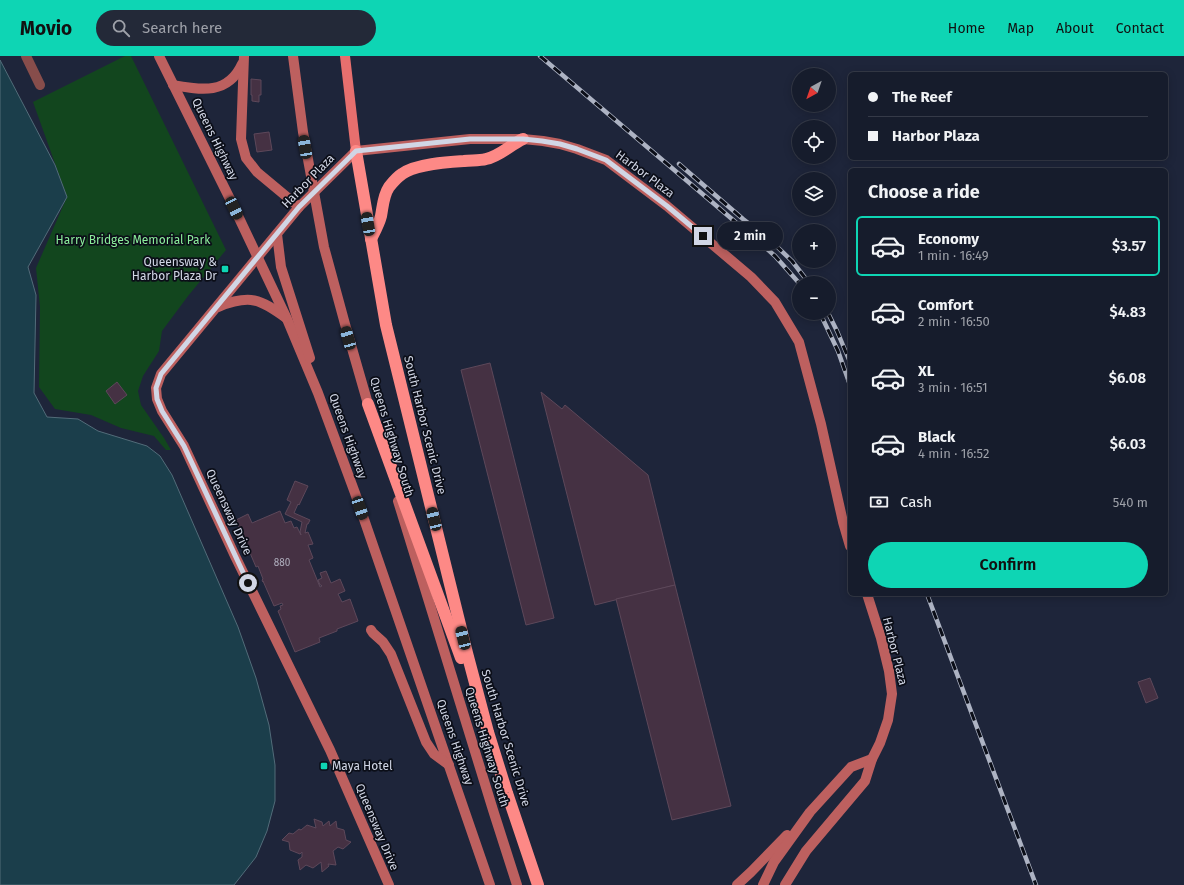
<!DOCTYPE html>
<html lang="en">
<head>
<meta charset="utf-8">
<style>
	:root { --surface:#161c2c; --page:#232938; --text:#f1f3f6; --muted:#9ea1a9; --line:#353a48; --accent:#0ed5b4 }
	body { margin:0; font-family:"Fira Sans",sans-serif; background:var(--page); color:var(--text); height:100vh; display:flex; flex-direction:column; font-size:15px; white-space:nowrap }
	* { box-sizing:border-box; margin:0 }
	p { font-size:13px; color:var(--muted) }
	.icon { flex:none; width:22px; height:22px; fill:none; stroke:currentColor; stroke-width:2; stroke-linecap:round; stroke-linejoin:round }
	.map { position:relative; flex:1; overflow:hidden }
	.panel { position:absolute; left:848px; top:112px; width:320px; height:428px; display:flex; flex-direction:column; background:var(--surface); border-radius:6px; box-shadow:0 2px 10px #0003,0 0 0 1px var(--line) }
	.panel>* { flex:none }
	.banner { position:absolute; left:848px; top:16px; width:320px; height:88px; border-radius:6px; box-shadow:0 2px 10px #0003,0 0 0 1px var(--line); display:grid; align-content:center; height:88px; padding:0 20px; background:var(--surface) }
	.needle { width:26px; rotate:220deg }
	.fabs { position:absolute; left:792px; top:12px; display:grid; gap:8px }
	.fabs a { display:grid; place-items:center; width:44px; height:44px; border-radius:50%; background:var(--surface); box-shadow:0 2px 10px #0003,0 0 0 1px var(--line); font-size:20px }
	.end { position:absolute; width:18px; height:18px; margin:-9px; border:5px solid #d1d6e5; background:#111; box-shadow:0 0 0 2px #111 }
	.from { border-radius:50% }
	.bubble { position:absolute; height:28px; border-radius:14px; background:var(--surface); box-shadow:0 2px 10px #0003,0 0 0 1px var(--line); font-size:13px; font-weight:600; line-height:28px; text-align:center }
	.car { position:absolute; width:12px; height:24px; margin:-12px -6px; border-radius:5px; box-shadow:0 0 3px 1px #0007; background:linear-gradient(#222 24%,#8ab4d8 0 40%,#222 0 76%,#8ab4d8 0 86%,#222 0) }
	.banner b { display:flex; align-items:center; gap:14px; height:38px; font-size:15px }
	.banner b+b { border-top:1px solid var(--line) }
	.banner i { width:10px; height:10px; background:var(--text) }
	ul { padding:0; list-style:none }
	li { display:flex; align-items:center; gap:12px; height:60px; margin:0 8px 6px; padding:0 12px; border:2px solid transparent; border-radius:6px }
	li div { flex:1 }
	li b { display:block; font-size:15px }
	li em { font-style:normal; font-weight:600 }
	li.on { border-color:var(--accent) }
	li>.icon { width:36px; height:36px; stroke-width:1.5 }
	h2 { padding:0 20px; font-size:18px; line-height:48px }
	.pay { display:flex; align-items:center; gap:10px; height:44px; padding:0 20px; font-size:15px }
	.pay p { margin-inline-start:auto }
	.cta { display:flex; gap:8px; margin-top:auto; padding:8px 20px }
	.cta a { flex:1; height:46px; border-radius:24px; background:var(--accent); color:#111; font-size:16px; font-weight:600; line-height:46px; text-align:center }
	header { display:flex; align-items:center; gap:24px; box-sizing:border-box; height:56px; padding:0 20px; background:var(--accent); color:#111 }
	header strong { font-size:19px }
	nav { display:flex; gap:22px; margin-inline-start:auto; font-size:14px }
	.search { width:280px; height:36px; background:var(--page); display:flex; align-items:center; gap:10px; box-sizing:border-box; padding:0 14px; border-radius:22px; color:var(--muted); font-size:15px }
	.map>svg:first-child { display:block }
</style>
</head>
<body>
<header>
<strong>Movio</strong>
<div class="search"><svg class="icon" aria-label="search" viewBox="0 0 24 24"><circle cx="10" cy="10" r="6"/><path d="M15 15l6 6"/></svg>Search here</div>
<nav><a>Home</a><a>Map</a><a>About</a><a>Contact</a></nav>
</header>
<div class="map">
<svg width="1184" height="829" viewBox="0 0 1184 829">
	<rect width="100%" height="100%" fill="#1e253a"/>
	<!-- green -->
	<polygon fill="#12461e" points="125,0 131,0 226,194 188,240 162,275 159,295 143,320 138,335 141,349 164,382 171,394 166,394 154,380 121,372 91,359 55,353 39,331 40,251 36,212 67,141 33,46"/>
	<!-- water -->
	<polygon fill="#1b3e4b" stroke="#526c79" points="0,4 55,109 67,141 28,211 36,239 34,337 47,361 78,363 98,375 147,390 160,400 172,419 238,571 256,622 269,669 275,709 275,745 267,775 256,801 234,829 0,829"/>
	<!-- building -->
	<g fill="#453143" stroke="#5d485a">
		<polygon points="251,23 261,24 261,39 259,39 259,46 252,45 252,39 251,39"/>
		<polygon points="269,76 272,94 257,96 254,78"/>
		<polygon points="490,307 554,562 526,569 461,314"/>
		<polygon points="117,326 127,339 115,348 106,335"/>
		<polygon points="541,336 562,353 565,349 648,419 675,529 595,549"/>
		<polygon points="295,425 308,430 299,449 298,448 294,457 310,464 308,468 307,468 305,477 308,476 313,488 308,489 313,502 309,504 320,531 322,530 321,529 320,529 318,524 322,522 320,517 326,515 331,527 340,523 345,535 338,538 342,546 350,543 358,565 337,573 337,575 319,582 320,586 295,596 278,555 281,553 280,550 283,549 282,547 274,550 263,525 263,526 262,524 263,523 258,510 256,511 236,464 248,458 252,467 280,455 285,467 291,465 294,472 297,471 301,479 300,476 302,466 285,458 291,446 287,444"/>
		<polygon points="675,529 731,750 672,764 616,543"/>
		<polygon points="1150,622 1158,642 1146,647 1138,626"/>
		<polygon points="314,763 322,766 323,770 329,765 330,770 336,765 337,772 344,774 346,784 351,786 343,793 338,791 333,795 336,809 328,808 329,810 322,816 321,806 313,812 306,809 300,814 298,804 302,801 302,796 300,798 290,794 289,786 282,784 289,777 293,778 299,773 301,774 307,769 316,772"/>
	</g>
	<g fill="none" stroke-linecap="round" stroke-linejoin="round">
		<!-- street -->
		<polyline stroke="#874d4b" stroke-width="10" points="26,0 40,29"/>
		<!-- secondary -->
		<g stroke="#bd605f" stroke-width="10">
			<polyline points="159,0 230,143 287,263 318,337 355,437 490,829"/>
			<polyline points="244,0 241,83 246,102 257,116 299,151"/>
			<polyline points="293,0 303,76 324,191 345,268 370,355"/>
			<path d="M173,29c28,5 55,10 69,-21"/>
			<polyline points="277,178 281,211 310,302"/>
			<path d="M218,251c32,-13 42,-8 68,11"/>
			<polyline points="398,445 493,754 517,829"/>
			<polyline points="371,574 373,577 383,586 391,598 426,686 434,698 449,709"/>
			<polyline points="389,829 330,694 235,500 184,390 162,355 157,343 156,332 161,318 299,151 356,95 470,83 523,83 543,85 560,88 577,93 606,104 667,150 751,221 775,246 799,286 821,368 843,466 850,490"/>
			<polyline points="737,829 751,816 787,779"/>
			<polyline points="763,829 774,806 810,756 851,711 872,703"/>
			<polyline points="785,829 806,795 865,725 872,703 880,687 888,664 892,638 889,615 881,582 867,538"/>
		</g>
		<!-- primary -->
		<polyline stroke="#e76f6e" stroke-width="10" points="345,0 356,95"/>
		<!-- highway -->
		<g stroke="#fd8986" stroke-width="12">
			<polyline points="356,95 386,269 467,597 488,676 507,737 538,829"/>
			<path d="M371,183c4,-8 8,-15 10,-23 2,-10 2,-20 8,-29 4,-5 8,-10 13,-13 13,-10 46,-12 62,-13 7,-1 15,0 22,-2 14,-3 24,-14 37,-20"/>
			<polyline points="368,348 461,602"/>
		</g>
		<!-- rail casing -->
		<g stroke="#adb3c3" stroke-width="4.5">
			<g id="rail">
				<polyline points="540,0 759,186 775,200 799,227"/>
				<polyline points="679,108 743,163 768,182 792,205 809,227"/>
				<polyline points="820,257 838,295 850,329"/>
				<polyline points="828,257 837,275 850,306"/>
				<polyline points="927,538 1036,829"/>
			</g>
		</g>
		<!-- rail -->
		<use href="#rail" stroke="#0b0e18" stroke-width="3" stroke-dasharray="9" stroke-linecap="butt"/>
	</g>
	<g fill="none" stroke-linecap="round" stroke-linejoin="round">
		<!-- route -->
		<polyline stroke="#d1d6e5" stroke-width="5" points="248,527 184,390 162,355 157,343 156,332 161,318 299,151 356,95 470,83 523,83 542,85 560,88 577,93 606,104 667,150 703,180"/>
	</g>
	<!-- markers -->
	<g fill="#0ed5b4" stroke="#0b0e18" stroke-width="1.5">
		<rect x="221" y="209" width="8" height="8" rx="2"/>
		<rect x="320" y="706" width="8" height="8" rx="2"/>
	</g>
	<g text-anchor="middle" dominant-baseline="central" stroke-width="3.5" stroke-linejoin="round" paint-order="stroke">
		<!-- number labels -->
		<g font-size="10" fill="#aeadbc">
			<text x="282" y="507">880</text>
		</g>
		<!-- street labels -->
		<g font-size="12" fill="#d1d6e5" stroke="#0b0e18">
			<text transform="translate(215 83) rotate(64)">Queens Highway</text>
			<text transform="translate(645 118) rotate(37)">Harbor Plaza</text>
			<text transform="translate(308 125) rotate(-46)">Harbor Plaza</text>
			<text transform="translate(425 369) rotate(76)">South Harbor Scenic Drive</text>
			<text transform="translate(348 380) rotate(70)">Queens Highway</text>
			<text transform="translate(392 381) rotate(73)">Queens Highway South</text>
			<text transform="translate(229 456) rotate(65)">Queensway Drive</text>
			<text transform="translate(895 595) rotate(76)">Harbor Plaza</text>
			<text transform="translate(506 682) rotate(73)">South Harbor Scenic Drive</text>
			<text transform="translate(455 686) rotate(71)">Queens Highway</text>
			<text transform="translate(487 691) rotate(73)">Queens Highway South</text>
			<text transform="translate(377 771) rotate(67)">Queensway Drive</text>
		</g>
		<!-- park labels -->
		<g font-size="12" fill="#8cee9c" stroke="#0b0e18">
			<text x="133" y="184">Harry Bridges Memorial Park</text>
		</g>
		<!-- poi labels -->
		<g font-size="12" fill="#d1d6e5" stroke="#0b0e18" text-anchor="end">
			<text x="217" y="206">Queensway &amp;<tspan x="217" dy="14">Harbor Plaza Dr</tspan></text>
			<text x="332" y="710" text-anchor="start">Maya Hotel</text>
		</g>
	</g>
</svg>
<div class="fabs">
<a><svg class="needle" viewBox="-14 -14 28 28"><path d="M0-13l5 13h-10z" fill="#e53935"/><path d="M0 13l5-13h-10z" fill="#9ea1a9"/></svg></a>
<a><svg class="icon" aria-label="locate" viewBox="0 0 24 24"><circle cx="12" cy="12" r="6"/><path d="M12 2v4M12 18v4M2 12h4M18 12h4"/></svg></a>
<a><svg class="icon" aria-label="layers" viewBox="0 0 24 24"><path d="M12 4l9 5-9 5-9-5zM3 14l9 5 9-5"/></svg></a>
<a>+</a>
<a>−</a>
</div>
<i class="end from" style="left:248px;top:527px"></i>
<i class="end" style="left:703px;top:180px"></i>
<div class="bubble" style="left:717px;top:166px;width:66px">2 min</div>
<i class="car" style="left:305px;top:91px;rotate:350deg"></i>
<i class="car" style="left:234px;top:152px;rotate:154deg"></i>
<i class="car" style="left:368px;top:168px;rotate:350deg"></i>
<i class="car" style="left:348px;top:282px;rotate:344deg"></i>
<i class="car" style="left:360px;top:452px;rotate:161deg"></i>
<i class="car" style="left:434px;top:463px;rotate:346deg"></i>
<i class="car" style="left:463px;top:582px;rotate:346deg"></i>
<div class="banner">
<b><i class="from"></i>The Reef</b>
<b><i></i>Harbor Plaza</b>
</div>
<section class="panel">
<h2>Choose a ride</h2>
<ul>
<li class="on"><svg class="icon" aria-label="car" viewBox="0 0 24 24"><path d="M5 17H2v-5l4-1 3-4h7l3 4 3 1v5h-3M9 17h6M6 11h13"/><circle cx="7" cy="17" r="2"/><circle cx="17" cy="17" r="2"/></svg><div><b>Economy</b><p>1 min · 16:49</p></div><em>$3.57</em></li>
<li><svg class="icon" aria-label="car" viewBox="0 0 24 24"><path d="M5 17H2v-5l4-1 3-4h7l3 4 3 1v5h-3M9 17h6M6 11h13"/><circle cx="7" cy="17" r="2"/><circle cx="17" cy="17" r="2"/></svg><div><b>Comfort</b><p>2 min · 16:50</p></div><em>$4.83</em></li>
<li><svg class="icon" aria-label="car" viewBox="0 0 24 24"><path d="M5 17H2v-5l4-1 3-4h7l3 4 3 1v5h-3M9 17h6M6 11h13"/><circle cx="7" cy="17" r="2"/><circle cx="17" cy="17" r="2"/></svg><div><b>XL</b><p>3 min · 16:51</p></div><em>$6.08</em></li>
<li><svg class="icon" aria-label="car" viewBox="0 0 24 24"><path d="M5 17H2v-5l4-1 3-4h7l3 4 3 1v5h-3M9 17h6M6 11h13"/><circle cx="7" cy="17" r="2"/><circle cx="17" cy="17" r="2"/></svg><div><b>Black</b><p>4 min · 16:52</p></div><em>$6.03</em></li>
</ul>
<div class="pay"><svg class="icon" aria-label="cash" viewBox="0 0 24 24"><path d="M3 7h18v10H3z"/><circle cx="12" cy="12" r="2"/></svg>Cash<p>540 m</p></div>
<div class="cta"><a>Confirm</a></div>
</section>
</div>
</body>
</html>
